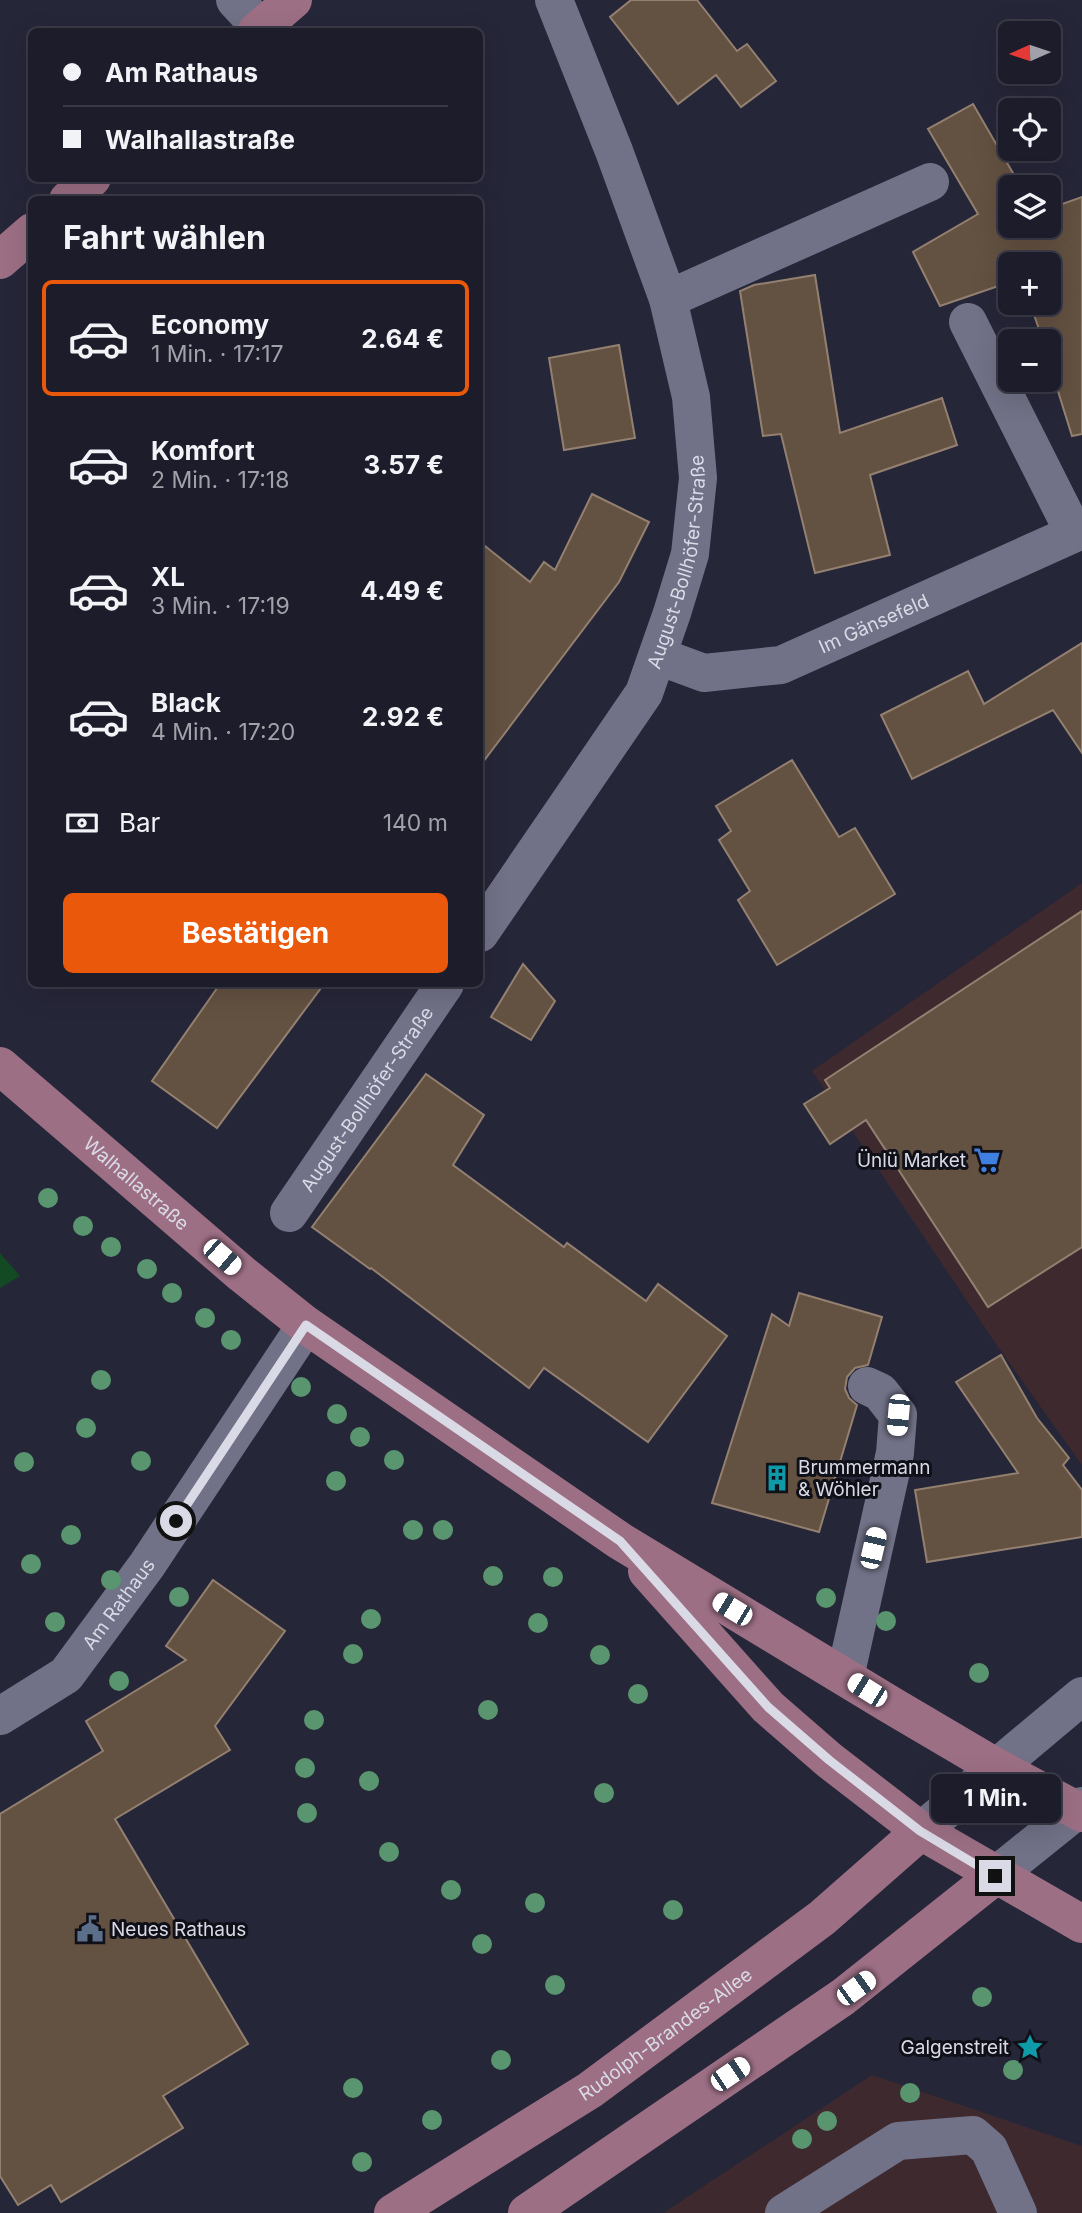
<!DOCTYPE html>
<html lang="de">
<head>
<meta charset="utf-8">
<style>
	:root { --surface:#1c1c2b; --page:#292937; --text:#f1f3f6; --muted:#a0a1a9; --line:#3a3a47; --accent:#ea580c }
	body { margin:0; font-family:Inter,sans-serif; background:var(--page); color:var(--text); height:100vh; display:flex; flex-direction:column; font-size:26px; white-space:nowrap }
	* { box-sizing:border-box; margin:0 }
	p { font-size:23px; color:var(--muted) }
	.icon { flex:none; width:38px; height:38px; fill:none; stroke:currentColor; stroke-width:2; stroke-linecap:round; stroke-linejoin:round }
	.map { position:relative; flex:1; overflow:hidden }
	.details { position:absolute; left:28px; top:196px; width:455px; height:791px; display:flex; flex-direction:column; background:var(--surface); border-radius:10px; box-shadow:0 7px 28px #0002,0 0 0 2px var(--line) }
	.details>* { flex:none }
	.banner { position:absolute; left:28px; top:28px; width:455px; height:154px; border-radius:10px; box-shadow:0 7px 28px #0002,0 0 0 2px var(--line); display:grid; align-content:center; height:154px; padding:0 35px; background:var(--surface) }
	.needle { width:46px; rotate:267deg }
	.controls { position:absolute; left:998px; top:21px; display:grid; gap:14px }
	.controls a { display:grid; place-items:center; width:63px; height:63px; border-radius:10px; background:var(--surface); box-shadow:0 7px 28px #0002,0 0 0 2px var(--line); font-size:35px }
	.end { position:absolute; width:32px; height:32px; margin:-16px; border:9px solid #d9dae6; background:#111; box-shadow:0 0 0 4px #111 }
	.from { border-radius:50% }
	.bubble { position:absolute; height:49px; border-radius:10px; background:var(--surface); box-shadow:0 7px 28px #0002,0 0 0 2px var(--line); font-size:23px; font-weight:700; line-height:49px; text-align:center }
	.car { position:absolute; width:21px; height:42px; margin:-21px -10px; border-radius:9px; box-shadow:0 0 5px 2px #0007; background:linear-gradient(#fff 24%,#345 0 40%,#fff 0 76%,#345 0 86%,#fff 0) }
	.banner b { display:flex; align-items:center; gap:24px; height:66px; font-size:26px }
	.banner b+b { border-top:2px solid var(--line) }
	.banner i { width:18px; height:18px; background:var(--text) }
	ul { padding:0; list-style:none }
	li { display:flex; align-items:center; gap:21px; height:116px; margin:0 14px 10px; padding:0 21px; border:4px solid transparent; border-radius:10px }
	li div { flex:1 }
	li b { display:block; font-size:26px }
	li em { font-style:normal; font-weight:700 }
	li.active { border-color:var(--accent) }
	li>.icon { width:63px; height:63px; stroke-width:1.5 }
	h2 { padding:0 35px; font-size:32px; line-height:84px }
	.pay { display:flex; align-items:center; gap:18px; height:77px; padding:0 35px; font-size:26px }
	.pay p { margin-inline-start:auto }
	.primary-button { display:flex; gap:14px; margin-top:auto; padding:14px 35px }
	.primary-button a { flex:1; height:80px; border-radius:10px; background:var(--accent); color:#fff; font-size:28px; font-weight:700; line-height:80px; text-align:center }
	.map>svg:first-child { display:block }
</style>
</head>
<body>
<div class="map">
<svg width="1082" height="2213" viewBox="0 0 1082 2213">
	<rect width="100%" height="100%" fill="#262639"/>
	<!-- commercial -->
	<g fill="#3d292e">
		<polygon points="1082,883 1082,1465 996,1344 812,1071"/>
		<polygon points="872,2075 1082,2146 1082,2213 663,2213"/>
	</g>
	<!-- green -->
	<polygon fill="#144a23" points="0,1253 20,1276 0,1288"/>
	<!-- building -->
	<g fill="#635141" stroke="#948070" stroke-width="2">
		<polygon points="631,0 697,0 737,51 747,44 776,81 741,107 716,75 678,104 610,17"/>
		<polygon points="973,104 1021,187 1010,187 1010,226 1048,226 1048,209 1082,197 1082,434 1072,436 1048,359 1048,341 1043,341 1030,303 1048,303 1048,264 1010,264 1010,282 940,306 913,252 978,214 928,129"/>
		<polygon points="815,275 840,433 942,398 957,445 870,475 890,555 815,573 781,434 763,436 740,291 754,285"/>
		<polygon points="619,345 635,438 564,450 549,358"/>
		<polygon points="592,494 649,522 619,582 480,766 480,542 530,582 544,562 555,570"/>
		<polygon points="1082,643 1082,753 1053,710 912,779 881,715 968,671 984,704"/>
		<polygon points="792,760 839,837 855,828 895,894 777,965 738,900 750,891 719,840 731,831 716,806"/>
		<polygon points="1082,911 1082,1247 988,1307 866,1120 830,1144 804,1104 830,1088 825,1080"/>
		<polygon points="523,964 555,1001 531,1040 491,1017"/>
		<polygon points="220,984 324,984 217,1128 152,1081"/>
		<polygon points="426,1074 484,1115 453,1165 564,1247 567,1243 646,1301 658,1284 727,1336 648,1442 544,1368 529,1388 371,1268 370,1269 312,1227"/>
		<polygon points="799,1293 882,1317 868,1365 855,1368 847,1377 845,1389 849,1398 857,1405 819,1532 712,1503 772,1314 789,1326"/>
		<polygon points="1001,1355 1037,1418 1069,1458 1063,1465 1082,1490 1082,1537 927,1562 915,1490 1018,1473 956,1382"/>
		<polygon points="213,1580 285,1631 215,1726 230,1750 115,1819 248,2044 163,2096 183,2128 61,2202 51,2185 18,2205 0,2176 0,1814 103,1751 86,1721 186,1660 166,1646"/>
	</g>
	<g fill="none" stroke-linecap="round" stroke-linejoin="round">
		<!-- minor -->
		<g stroke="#717187" stroke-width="38">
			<polyline points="235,0 261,28"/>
			<polyline points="668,299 930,182"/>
			<polyline points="968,322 1074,533"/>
			<path id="s1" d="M658,656l46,17 77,-8 301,-135"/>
			<path id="s2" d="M480,933l164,-240 28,-80 18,-59 8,-76 -7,-81 -23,-98 -54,-148 -60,-151"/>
			<path id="s3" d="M289,1213l156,-229"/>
			<polyline points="845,1677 895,1453 898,1415 880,1392 867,1386"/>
			<path id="s4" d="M0,1716l66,-41 81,-110 159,-240"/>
			<polyline points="921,1831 1082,1696"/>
			<polyline points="995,1876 1082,1806"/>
			<polyline points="784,2213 898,2141 973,2135 989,2149 1018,2213"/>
		</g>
		<!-- major -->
		<g stroke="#9c6f84" stroke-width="38">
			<polyline points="256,32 293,0"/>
			<polyline points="68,200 92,178"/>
			<polyline points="0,260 32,232"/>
			<path id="s5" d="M0,1066l242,208 64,51 314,216 269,163 107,63 86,46"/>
			<polyline points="647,1571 768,1707 829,1760 921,1831 1082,1924"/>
			<path id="s6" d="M393,2213l197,-123 232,-172 99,-87"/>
			<polyline points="527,2213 843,1997 995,1876"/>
		</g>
	</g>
	<!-- trees -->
	<g fill="#59956e">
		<circle cx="48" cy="1198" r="10"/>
		<circle cx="83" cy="1226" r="10"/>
		<circle cx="111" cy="1247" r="10"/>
		<circle cx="147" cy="1269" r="10"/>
		<circle cx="172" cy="1293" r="10"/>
		<circle cx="205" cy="1318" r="10"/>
		<circle cx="231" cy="1340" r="10"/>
		<circle cx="101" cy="1380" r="10"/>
		<circle cx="301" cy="1387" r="10"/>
		<circle cx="337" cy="1414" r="10"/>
		<circle cx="86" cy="1428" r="10"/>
		<circle cx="360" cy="1437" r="10"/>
		<circle cx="394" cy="1460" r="10"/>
		<circle cx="141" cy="1461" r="10"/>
		<circle cx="24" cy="1462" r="10"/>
		<circle cx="336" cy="1481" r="10"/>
		<circle cx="413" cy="1530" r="10"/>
		<circle cx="443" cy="1530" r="10"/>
		<circle cx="71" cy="1535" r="10"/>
		<circle cx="31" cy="1564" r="10"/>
		<circle cx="493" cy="1576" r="10"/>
		<circle cx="553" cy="1577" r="10"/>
		<circle cx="111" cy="1580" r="10"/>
		<circle cx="179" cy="1597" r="10"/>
		<circle cx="826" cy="1598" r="10"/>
		<circle cx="371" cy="1619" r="10"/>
		<circle cx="886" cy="1621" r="10"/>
		<circle cx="55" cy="1622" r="10"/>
		<circle cx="538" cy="1623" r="10"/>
		<circle cx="353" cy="1654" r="10"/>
		<circle cx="600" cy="1655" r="10"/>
		<circle cx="979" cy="1673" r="10"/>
		<circle cx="119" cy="1681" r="10"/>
		<circle cx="638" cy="1694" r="10"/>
		<circle cx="488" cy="1710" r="10"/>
		<circle cx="314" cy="1720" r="10"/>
		<circle cx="305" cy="1768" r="10"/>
		<circle cx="369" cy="1781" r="10"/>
		<circle cx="604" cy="1793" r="10"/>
		<circle cx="307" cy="1813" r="10"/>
		<circle cx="389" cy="1852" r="10"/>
		<circle cx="451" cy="1890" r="10"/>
		<circle cx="535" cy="1903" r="10"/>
		<circle cx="673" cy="1910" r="10"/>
		<circle cx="482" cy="1944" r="10"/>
		<circle cx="555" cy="1985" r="10"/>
		<circle cx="982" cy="1997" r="10"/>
		<circle cx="501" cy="2060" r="10"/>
		<circle cx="1013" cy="2070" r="10"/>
		<circle cx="353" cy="2088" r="10"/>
		<circle cx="910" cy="2093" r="10"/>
		<circle cx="432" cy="2120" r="10"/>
		<circle cx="827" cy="2121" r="10"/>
		<circle cx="802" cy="2139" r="10"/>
		<circle cx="362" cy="2162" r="10"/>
	</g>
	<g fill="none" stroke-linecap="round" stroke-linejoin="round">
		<!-- route -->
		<polyline stroke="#d9dae6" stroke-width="9" points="176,1521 306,1325 620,1541 768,1707 829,1760 920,1831 995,1876"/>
	</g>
	<!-- icons -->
	<defs>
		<g id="supermarket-bare" transform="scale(2.1)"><path d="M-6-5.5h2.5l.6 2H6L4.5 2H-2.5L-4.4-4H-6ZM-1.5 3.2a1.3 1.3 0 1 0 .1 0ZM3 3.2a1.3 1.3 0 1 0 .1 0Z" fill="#3f7fe0" stroke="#101018" stroke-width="2.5" paint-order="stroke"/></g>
		<g id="building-bare" transform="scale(2.1)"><path d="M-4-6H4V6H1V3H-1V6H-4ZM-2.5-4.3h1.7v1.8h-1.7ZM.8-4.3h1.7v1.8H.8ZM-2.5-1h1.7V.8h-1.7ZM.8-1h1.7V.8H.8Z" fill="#0f9aa8" stroke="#101018" stroke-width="2.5" paint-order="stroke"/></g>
		<g id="civic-bare" transform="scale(2.1)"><path d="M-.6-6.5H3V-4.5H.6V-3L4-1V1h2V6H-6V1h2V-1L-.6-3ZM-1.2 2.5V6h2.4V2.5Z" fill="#5c6f8a" stroke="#101018" stroke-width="2.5" paint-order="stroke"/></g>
		<g id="sight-bare" transform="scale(2.1)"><path d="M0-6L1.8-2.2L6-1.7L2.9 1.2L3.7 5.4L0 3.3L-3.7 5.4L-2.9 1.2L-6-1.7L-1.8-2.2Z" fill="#0f9aa8" stroke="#101018" stroke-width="2.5" paint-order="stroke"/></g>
	</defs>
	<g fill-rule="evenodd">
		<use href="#supermarket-bare" x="987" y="1160"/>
		<use href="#building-bare" x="777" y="1478"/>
		<use href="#civic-bare" x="90" y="1929"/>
		<use href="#sight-bare" x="1030" y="2047"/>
	</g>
	<g text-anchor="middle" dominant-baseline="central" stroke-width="6" stroke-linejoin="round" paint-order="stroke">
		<!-- street labels -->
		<g font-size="19" fill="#d9dae6" stroke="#101018">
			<text stroke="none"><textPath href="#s2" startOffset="427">August-Bollhöfer-Straße</textPath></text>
			<text stroke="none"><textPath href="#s1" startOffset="228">Im Gänsefeld</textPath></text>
			<text stroke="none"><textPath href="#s3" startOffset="138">August-Bollhöfer-Straße</textPath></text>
			<text stroke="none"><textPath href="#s5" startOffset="180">Walhallastraße</textPath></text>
			<text stroke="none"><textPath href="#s4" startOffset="166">Am Rathaus</textPath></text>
			<text stroke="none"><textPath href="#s6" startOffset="326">Rudolph-Brandes-Allee</textPath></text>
		</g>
		<!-- poi labels -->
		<g font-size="19" fill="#d9dae6" stroke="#101018" text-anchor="end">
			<text x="966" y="1160">Ünlü Market</text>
			<text x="798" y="1467" text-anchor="start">Brummermann<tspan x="798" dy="22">&amp; Wöhler</tspan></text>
			<text x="111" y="1929" text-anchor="start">Neues Rathaus</text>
			<text x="1009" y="2047">Galgenstreit</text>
		</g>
	</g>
</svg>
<div class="controls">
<a><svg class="needle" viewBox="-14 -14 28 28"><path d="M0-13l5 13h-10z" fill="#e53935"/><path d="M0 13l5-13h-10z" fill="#a0a1a9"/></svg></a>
<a><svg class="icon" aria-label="locate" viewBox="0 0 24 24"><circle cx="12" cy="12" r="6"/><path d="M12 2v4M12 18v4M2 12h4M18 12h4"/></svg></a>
<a><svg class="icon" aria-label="layers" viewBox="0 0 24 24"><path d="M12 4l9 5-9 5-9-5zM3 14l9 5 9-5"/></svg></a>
<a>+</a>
<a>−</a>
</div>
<i class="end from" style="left:176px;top:1521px"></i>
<i class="end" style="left:995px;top:1876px"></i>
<div class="bubble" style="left:931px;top:1774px;width:130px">1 Min.</div>
<i class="car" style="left:222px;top:1257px;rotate:131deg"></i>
<i class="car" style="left:898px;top:1415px;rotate:185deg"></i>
<i class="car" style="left:873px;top:1548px;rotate:13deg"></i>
<i class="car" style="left:732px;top:1609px;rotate:301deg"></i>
<i class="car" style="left:867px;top:1690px;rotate:302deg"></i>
<i class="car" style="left:856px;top:1988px;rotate:54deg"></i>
<i class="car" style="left:730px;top:2074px;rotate:56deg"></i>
<div class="banner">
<b><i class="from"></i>Am Rathaus</b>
<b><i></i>Walhallastraße</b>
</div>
<section class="details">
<h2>Fahrt wählen</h2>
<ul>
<li class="active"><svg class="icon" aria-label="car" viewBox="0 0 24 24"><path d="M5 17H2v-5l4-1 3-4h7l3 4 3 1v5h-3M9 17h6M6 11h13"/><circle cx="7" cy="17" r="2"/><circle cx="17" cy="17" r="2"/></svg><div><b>Economy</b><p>1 Min. · 17:17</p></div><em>2.64 €</em></li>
<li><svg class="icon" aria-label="car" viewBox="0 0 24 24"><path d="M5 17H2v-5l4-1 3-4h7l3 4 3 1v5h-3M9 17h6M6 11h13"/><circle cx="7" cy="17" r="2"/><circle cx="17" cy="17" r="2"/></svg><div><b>Komfort</b><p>2 Min. · 17:18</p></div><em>3.57 €</em></li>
<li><svg class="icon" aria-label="car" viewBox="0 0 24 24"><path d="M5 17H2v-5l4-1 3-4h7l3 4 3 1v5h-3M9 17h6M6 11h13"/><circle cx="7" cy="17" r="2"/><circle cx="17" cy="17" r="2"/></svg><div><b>XL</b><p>3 Min. · 17:19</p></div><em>4.49 €</em></li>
<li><svg class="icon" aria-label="car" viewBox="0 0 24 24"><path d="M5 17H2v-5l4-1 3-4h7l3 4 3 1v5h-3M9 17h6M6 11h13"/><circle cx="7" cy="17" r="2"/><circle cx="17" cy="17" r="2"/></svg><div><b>Black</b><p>4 Min. · 17:20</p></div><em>2.92 €</em></li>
</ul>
<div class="pay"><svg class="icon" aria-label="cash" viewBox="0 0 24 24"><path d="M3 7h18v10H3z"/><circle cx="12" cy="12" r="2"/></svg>Bar<p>140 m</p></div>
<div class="primary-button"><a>Bestätigen</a></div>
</section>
</div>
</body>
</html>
